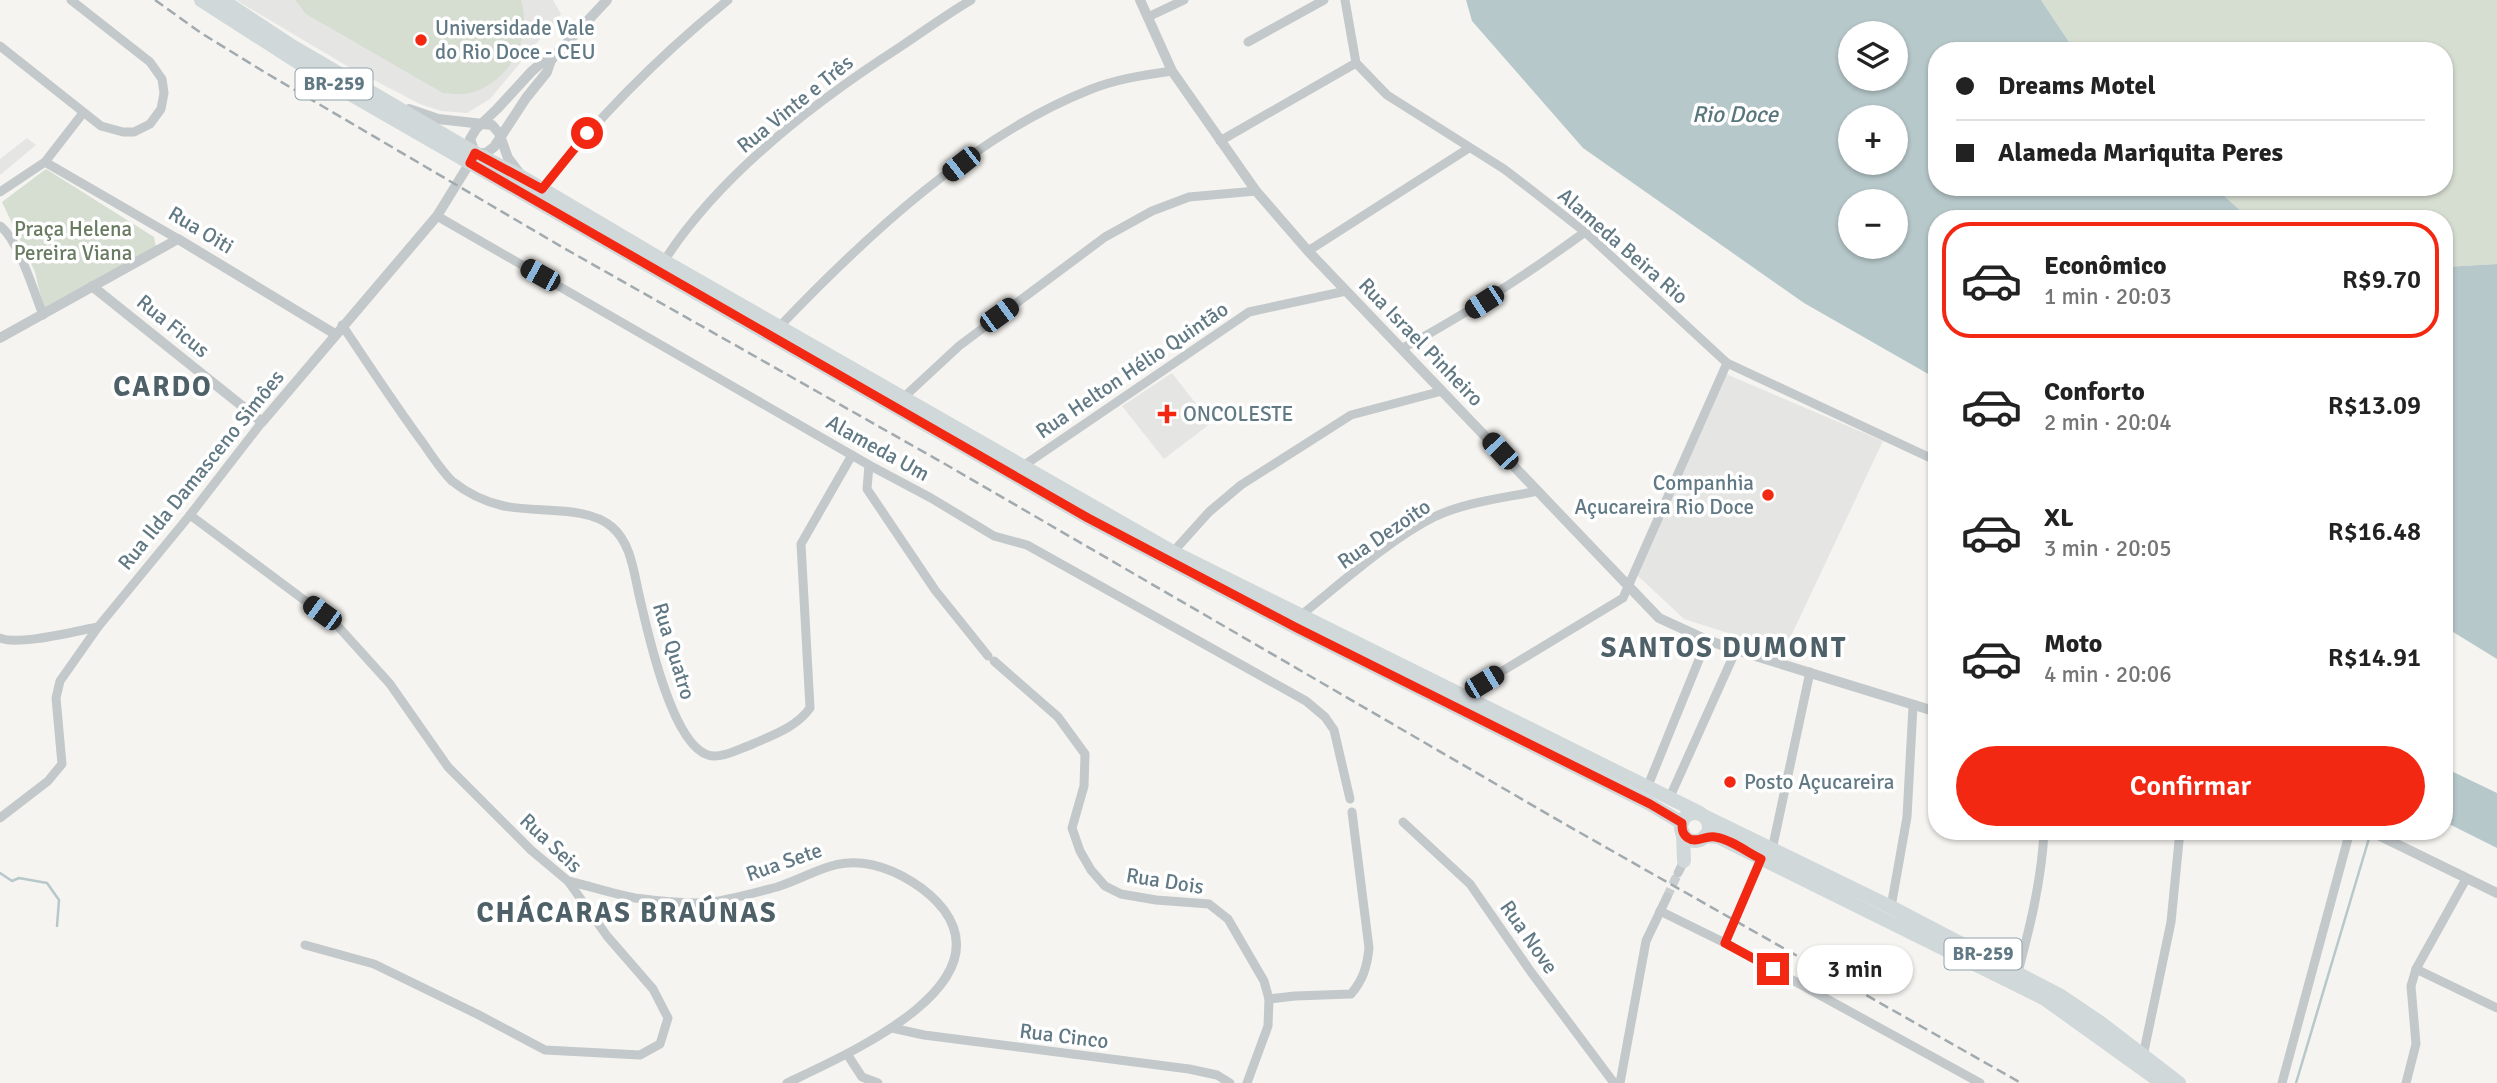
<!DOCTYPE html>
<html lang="pt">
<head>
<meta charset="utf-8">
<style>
	:root { --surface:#fff; --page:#f6f6f6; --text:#222; --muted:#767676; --line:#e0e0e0; --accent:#f32812 }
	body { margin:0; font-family:Signika,sans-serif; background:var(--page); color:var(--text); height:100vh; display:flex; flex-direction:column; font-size:26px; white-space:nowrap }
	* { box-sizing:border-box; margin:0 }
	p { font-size:23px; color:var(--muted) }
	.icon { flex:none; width:38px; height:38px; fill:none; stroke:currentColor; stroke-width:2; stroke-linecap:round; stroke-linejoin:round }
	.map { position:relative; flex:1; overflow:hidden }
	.drawer { position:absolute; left:1928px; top:210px; width:525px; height:630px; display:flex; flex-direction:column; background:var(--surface); border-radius:28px; box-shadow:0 2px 5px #0004 }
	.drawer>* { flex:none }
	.hud { position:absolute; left:1928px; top:42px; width:525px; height:154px; border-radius:28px; box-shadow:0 2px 5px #0004; display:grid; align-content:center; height:154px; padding:0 28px; background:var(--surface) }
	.controls { position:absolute; left:1838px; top:21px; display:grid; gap:14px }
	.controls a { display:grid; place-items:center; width:70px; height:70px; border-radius:50%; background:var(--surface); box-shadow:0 2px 5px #0004; font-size:35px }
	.end { position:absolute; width:32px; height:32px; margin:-16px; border:9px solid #f32812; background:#fff; box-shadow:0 0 0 4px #fff }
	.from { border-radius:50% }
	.bubble { position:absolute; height:49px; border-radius:24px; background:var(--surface); box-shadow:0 2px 5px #0004; font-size:23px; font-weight:600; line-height:49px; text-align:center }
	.car { position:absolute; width:21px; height:42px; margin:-21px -10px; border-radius:9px; box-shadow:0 0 5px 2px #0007; background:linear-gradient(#222 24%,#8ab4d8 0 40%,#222 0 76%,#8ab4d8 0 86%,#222 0) }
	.hud b { display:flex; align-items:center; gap:24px; height:66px; font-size:26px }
	.hud b+b { border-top:2px solid var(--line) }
	.hud i { width:18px; height:18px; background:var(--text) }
	ul { padding:12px 0 0; list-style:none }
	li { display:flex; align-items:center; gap:21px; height:116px; margin:0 14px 10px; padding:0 14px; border:4px solid transparent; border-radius:28px }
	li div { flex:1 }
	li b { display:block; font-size:26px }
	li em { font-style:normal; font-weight:600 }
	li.current { border-color:var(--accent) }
	li>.icon { width:63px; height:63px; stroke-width:1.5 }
	.primary-button { display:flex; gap:14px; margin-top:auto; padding:14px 28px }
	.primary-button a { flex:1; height:80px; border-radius:42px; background:var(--accent); color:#fff; font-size:28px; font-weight:600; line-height:80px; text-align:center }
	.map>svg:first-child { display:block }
</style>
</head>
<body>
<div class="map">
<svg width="2497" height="1083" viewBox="0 0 2497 1083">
	<rect width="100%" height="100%" fill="#f5f4f0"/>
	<!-- built -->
	<g fill="#e5e6e4">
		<polygon points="236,0 553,0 561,14 490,99 467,113 441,111 420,104 347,66"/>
		<polygon points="27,138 36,145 0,175 0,159"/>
		<polygon points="1172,373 1211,423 1164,459 1122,406"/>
		<polygon points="1726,374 1883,441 1784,651 1684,619 1637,575"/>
	</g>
	<!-- green -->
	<g fill="#d6ddd1">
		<path d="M295,0h226c12,40 -13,86 -56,94 -6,1 -15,-1 -22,-1l-137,-79z"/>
		<polygon points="2041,0 2497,0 2497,264 2445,267 2445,219 2259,219 2242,212 2214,187 2445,187 2445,51 2075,51"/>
		<polygon points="46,169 154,237 156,247 44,310 35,272 2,202"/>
	</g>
	<!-- water -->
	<g fill="#b7c8ca" fill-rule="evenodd">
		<path d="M1466,0h575l34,51h-138v136h277l28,25 17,7h-322v160l-133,-76 -221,-155 -111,-127zM1850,33h45v46h-45zM1850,117h45v46h-45zM1850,201h45v46h-45z"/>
		<polygon points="2497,264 2497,659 2445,627 2445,267"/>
		<polygon points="2445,768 2497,793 2497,848 2445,822"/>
	</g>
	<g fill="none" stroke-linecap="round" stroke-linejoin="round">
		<!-- stream -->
		<g stroke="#b7c8ca" stroke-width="2.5">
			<polyline points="0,873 12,881 19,878 47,883 59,900 57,926"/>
			<polyline points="2296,1083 2370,835"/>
		</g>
		<!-- minor-tunnel -->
		<polyline stroke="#c9cfd0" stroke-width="9" stroke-dasharray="9 4.5" stroke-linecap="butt" points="1667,897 1678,873"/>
		<!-- minor -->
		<g stroke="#c3c8ca" stroke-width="9">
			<polyline points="1345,0 1356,63 1387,95 1504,169 1534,192 1585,232 1727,363 1937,461"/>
			<polyline points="1148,17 1184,0"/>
			<polyline points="1248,42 1324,0"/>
			<polyline points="0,46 101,126 123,132 134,132 150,124 161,109 164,93 162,79 150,62 71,0"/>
			<polyline points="1220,141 1356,63"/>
			<polyline points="45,162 178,239"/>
			<path d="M542,189c55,-71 117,-133 186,-189"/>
			<polyline points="0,192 45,162 83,113"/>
			<polyline points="437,216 869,465 931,498 994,536 1027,545 1306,701 1325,717 1334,730 1350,799"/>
			<path d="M0,226c18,13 34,66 43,89"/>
			<polyline points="1308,251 1469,148"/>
			<path d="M664,261c55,-85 152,-160 236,-214 24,-16 47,-33 71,-47"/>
			<path d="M342,325c27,40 53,80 81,118 9,13 18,27 29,38 15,12 34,21 52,25 33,7 83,-1 108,21 20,17 22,48 28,72 8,35 32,145 68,156 12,4 29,-5 40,-9 22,-10 48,-18 62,-38l-9,-164 51,-89"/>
			<path d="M780,326c85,-89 193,-190 309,-236 27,-11 55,-15 83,-19"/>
			<path d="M1403,348c64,-34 123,-73 182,-116"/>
			<polyline points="903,398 959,346 1105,237 1152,211 1189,197 1256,191"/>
			<polyline points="869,465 867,489 935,590 988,656"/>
			<polyline points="1023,466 1249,312 1346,291"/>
			<polyline points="190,515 335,623 390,684 448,767 531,850 568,881 607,936 653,989 668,1018 660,1044 640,1055 545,1050 477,1014 374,964 305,945"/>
			<polyline points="1173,552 1209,512 1241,485 1351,415 1442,391"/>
			<path d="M1300,616c39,-31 90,-77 134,-99 31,-15 70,-19 104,-26"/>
			<path d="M0,638c18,8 76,-7 98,-11"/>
			<polyline points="994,661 1058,717 1085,754 1084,786 1072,828 1080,851 1091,870 1105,886 1121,894 1156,900 1209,904 1228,919 1264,981 1269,999 1268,1026 1247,1083"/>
			<polyline points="1461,696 1623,598 1727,363"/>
			<polyline points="1647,788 1707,640"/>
			<polyline points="1669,799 1736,650"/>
			<polyline points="0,818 48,781 62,764 56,698 60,681 98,627 190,515 262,422"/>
			<polyline points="1403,822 1470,884 1531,972 1614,1083"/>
			<polyline points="1772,850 1810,672"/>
			<polyline points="1678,873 1684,861"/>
			<path d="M568,881c22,5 45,13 67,17 22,3 47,5 69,5 19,-1 54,-11 73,-16 36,-11 55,-31 96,-22 26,6 55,24 71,45 58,79 -103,147 -157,173"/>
			<polyline points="1891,907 1907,817 1913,706"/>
			<polyline points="1660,911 1725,943 1980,1083"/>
			<polyline points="1725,943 1761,859"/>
			<polyline points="2416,969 2497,1008"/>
			<path d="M2018,972c12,-45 24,-94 26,-141"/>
			<path d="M1269,999l26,-3 56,-2c12,-14 16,-27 18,-46l-17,-136"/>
			<polyline points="892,1028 924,1035 1189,1069 1217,1075 1230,1083"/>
			<polyline points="847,1054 862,1077 878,1083"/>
			<polyline points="2143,1056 2171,922 2180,831"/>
			<polyline points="1620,1083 1646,941 1667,897"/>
			<polyline points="2282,1083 2350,831"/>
			<polyline points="2406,1083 2416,1044 2411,986 2416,969 2466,879"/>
		</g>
		<!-- tertiary -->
		<g stroke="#c3c8ca" stroke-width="10">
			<polyline points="1140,0 1172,71 1256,191 1308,251 1659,618 1707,640 1736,650 1937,712"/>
			<polyline points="409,109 438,119 492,125 499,133 508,158 521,175"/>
			<polyline points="475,153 486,153 494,147 526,98 547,72 551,60 607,0"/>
			<polyline points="475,153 470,139 476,129 497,109 531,72 540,64 551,60"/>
			<polyline points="92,286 262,422 437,216 474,156"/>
			<polyline points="0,338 178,239 335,334"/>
			<polyline points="2370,831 2497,893"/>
		</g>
		<!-- primary -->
		<g stroke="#d0d8da" stroke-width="14">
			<polyline points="201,0 324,79 390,117 1088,518 1297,628 1650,804 1682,823"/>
			<polyline points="222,0 292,46 475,153 522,177 664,261 1173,552 1700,813"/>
			<circle cx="1695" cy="827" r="14"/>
			<polyline points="1704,816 1891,907 2061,996 2101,1023 2179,1083"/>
			<polyline points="1683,832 1684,861"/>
			<polyline points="1705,836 1718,837 2045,999 2162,1083"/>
		</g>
		<!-- rail -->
		<polyline stroke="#a1aaae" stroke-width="2.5" stroke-dasharray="10 5" stroke-linecap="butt" points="155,0 201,33 266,73 562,247 945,464 1563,823 2021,1083"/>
	</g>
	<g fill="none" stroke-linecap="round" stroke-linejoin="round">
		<!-- route -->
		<path stroke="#f32812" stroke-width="9" d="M587,133l-45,56 -67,-36 -5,10 618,355 209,110 353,176 32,19c0,6 0,11 6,15 8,6 17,-3 27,-1 15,2 32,15 46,22l-36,84 48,26"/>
	</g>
	<!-- markers -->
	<g fill="#f32812" stroke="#fff" stroke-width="2.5">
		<circle cx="421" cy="40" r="7"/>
		<path d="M1163.5 403.5h7v7h7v7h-7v7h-7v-7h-7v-7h7z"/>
		<circle cx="1768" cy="495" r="7"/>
		<circle cx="1730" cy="782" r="7"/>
	</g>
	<g text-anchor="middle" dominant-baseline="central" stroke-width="7" stroke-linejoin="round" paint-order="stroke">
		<!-- shield labels -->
		<g fill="#fff" stroke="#90a1a9" stroke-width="2">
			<rect x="295.5" y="68.5" width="77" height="31" rx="5"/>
			<rect x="1944.5" y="938.5" width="77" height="31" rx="5"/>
		</g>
		<g font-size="19" font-weight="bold" fill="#617984">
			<text x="334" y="84">BR-259</text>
			<text x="1983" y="954">BR-259</text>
		</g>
		<!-- poi labels -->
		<g font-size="21" fill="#617984" stroke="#fff" text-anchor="start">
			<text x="435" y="28">Universidade Vale<tspan x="435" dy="24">do Rio Doce - CEU</tspan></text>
			<text x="1183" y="414">ONCOLESTE</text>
			<text x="1754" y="483" text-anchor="end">Companhia<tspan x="1754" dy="24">Açucareira Rio Doce</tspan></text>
			<text x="1744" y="782">Posto Açucareira</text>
		</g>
		<!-- street labels -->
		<g font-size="21" fill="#617984" stroke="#fff">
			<text transform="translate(795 104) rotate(-39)">Rua Vinte e Três</text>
			<text transform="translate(201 230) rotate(31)">Rua Oiti</text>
			<text transform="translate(1623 246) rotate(41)">Alameda Beira Rio</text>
			<text transform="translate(173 326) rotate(39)">Rua Ficus</text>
			<text transform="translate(1421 342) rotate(46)">Rua Israel Pinheiro</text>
			<text transform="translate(1132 370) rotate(-34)">Rua Helton Hélio Quintão</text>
			<text transform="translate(878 448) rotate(29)">Alameda Um</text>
			<text transform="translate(201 470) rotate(-51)">Rua Ilda Damasceno Simôes</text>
			<text transform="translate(1384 534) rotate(-34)">Rua Dezoito</text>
			<text transform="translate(674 651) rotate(73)">Rua Quatro</text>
			<text transform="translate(551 843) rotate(43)">Rua Seis</text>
			<text transform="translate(784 862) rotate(-19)">Rua Sete</text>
			<text transform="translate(1165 881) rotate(9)">Rua Dois</text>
			<text transform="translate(1529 937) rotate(55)">Rua Nove</text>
			<text transform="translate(1064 1036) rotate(7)">Rua Cinco</text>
		</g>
		<!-- park labels -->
		<g font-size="21" fill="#697b60" stroke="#fff">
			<text x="73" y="229">Praça Helena<tspan x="73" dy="24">Pereira Viana</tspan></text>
		</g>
		<!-- water labels -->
		<g font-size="23" font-style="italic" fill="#58767b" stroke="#fff">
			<text x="1735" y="114">Rio Doce</text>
		</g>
		<!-- district labels -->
		<g font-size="28" font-weight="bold" letter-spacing="2" fill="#4f6168" stroke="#fff">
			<text x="163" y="387">CARDO</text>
			<text x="1724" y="648">SANTOS DUMONT</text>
			<text x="627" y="913">CHÁCARAS BRAÚNAS</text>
		</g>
	</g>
</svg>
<div class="controls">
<a><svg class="icon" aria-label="layers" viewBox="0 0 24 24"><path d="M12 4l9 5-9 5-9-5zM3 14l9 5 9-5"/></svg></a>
<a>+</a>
<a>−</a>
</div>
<i class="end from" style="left:587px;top:133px"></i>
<i class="end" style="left:1773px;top:969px"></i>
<div class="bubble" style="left:1797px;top:945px;width:116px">3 min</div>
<i class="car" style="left:961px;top:164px;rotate:232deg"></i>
<i class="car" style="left:540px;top:275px;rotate:299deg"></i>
<i class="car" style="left:1484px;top:302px;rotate:237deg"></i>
<i class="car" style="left:999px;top:315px;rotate:54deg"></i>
<i class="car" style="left:1500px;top:451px;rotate:317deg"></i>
<i class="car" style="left:322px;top:613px;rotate:306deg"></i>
<i class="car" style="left:1484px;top:682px;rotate:59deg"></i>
<div class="hud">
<b><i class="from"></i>Dreams Motel</b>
<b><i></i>Alameda Mariquita Peres</b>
</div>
<section class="drawer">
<ul>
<li class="current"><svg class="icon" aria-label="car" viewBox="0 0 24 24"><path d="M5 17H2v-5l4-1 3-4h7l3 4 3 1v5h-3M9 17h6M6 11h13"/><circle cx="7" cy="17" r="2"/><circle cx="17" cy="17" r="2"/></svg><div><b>Econômico</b><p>1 min · 20:03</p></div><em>R$9.70</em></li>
<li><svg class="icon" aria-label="car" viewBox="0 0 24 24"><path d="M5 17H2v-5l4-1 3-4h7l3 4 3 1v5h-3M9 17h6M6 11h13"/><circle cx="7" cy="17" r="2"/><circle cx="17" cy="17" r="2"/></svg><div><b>Conforto</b><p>2 min · 20:04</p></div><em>R$13.09</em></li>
<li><svg class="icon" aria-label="car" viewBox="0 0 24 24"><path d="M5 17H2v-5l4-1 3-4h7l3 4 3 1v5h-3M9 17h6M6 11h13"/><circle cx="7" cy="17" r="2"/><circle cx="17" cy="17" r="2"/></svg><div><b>XL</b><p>3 min · 20:05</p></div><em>R$16.48</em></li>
<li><svg class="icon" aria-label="car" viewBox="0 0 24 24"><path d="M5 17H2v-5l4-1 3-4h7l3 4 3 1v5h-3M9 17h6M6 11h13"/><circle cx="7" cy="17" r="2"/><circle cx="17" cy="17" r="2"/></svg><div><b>Moto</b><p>4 min · 20:06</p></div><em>R$14.91</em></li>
</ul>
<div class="primary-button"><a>Confirmar</a></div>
</section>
</div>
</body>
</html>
